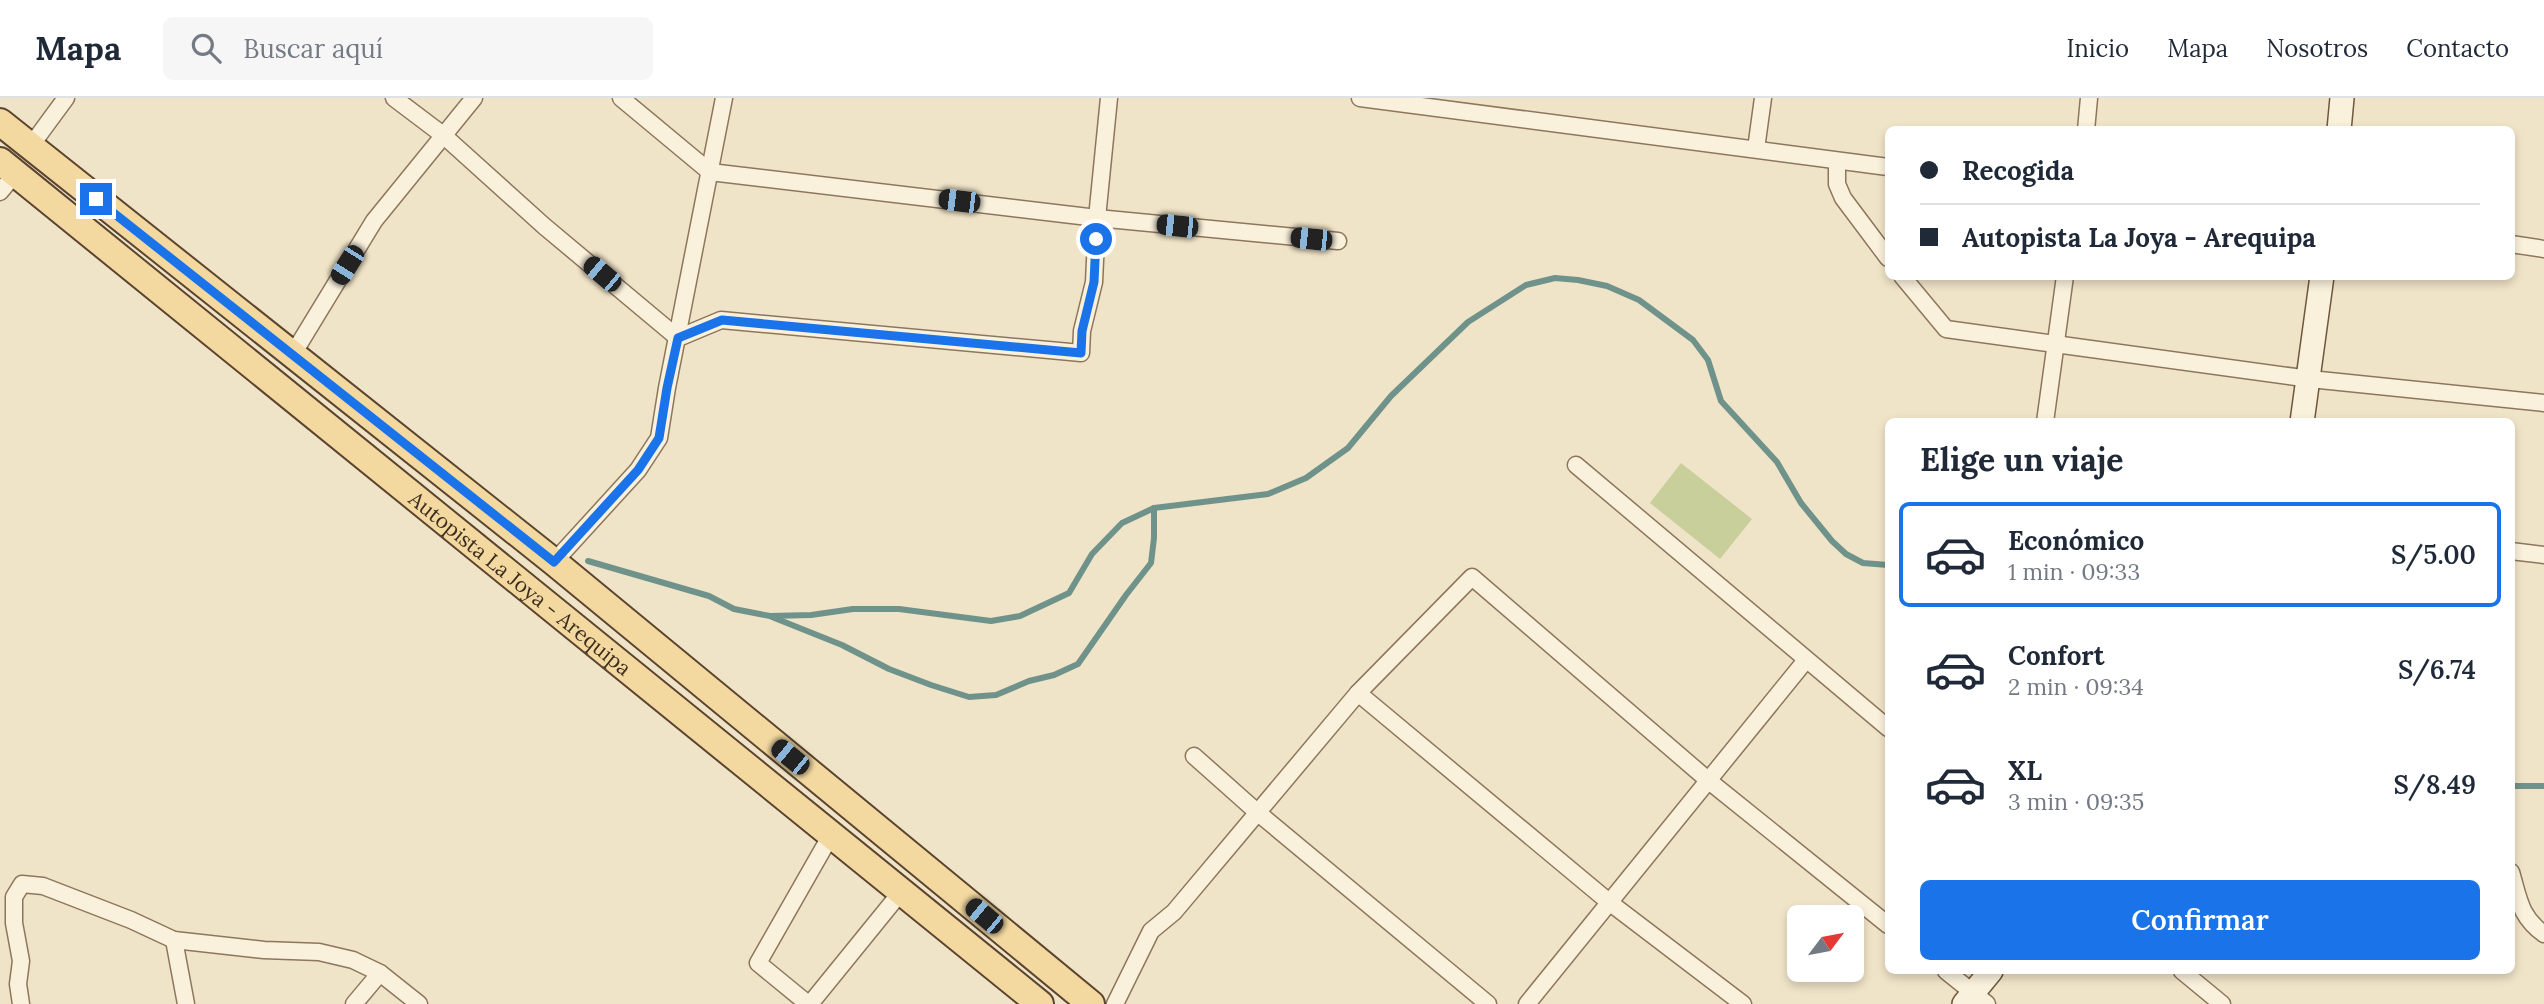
<!DOCTYPE html>
<html lang="es">
<head>
<meta charset="utf-8">
<style>
	:root { --surface:#fff; --page:#f6f6f7; --text:#1f2937; --muted:#747a83; --line:#e0e1e3; --accent:#1a73e8 }
	body { margin:0; font-family:Lora,serif; background:var(--page); color:var(--text); height:100vh; display:flex; flex-direction:column; font-size:26px; white-space:nowrap }
	* { box-sizing:border-box; margin:0 }
	p { font-size:23px; color:var(--muted) }
	.icon { flex:none; width:38px; height:38px; fill:none; stroke:currentColor; stroke-width:2; stroke-linecap:round; stroke-linejoin:round }
	.map { position:relative; flex:1; overflow:hidden }
	.details { position:absolute; left:1885px; top:320px; width:630px; height:556px; display:flex; flex-direction:column; background:var(--surface); border-radius:10px; box-shadow:0 4px 10px #0003 }
	.details>* { flex:none }
	.top-card { position:absolute; left:1885px; top:28px; width:630px; height:154px; border-radius:10px; box-shadow:0 4px 10px #0003; display:grid; align-content:center; height:154px; padding:0 35px; background:var(--surface) }
	.needle { width:46px; rotate:58deg }
	.controls { position:absolute; left:1787px; top:807px; display:grid; gap:14px }
	.controls a { display:grid; place-items:center; width:77px; height:77px; border-radius:10px; background:var(--surface); box-shadow:0 4px 10px #0003; font-size:35px }
	.end { position:absolute; width:32px; height:32px; margin:-16px; border:9px solid #1a73e8; background:#fff; box-shadow:0 0 0 4px #fff }
	.from { border-radius:50% }
	.car { position:absolute; width:21px; height:42px; margin:-21px -10px; border-radius:9px; box-shadow:0 0 5px 2px #0007; background:linear-gradient(#222 24%,#8ab4d8 0 40%,#222 0 76%,#8ab4d8 0 86%,#222 0) }
	.top-card b { display:flex; align-items:center; gap:24px; height:66px; font-size:26px }
	.top-card b+b { border-top:2px solid var(--line) }
	.top-card i { width:18px; height:18px; background:var(--text) }
	ul { padding:0; list-style:none }
	li { display:flex; align-items:center; gap:21px; height:105px; margin:0 14px 10px; padding:0 21px; border:4px solid transparent; border-radius:10px }
	li div { flex:1 }
	li b { display:block; font-size:26px }
	li em { font-style:normal; font-weight:600 }
	li.selected { border-color:var(--accent) }
	li>.icon { width:63px; height:63px; stroke-width:1.5 }
	h2 { padding:0 35px; font-size:32px; line-height:84px }
	.action { display:flex; gap:14px; margin-top:auto; padding:14px 35px }
	.action a { flex:1; height:80px; border-radius:10px; background:var(--accent); color:#fff; font-size:28px; font-weight:600; line-height:80px; text-align:center }
	header { display:flex; align-items:center; gap:42px; box-sizing:border-box; height:98px; padding:0 35px; background:var(--surface); border-bottom:2px solid var(--line) }
	header strong { font-size:33px }
	nav { display:flex; gap:38px; margin-inline-start:auto; font-size:24px }
	.search { width:490px; height:63px; background:var(--page); display:flex; align-items:center; gap:18px; box-sizing:border-box; padding:0 24px; border-radius:10px; color:var(--muted); font-size:26px }
	.map>svg:first-child { display:block }
</style>
</head>
<body>
<header>
<strong>Mapa</strong>
<div class="search"><svg class="icon" aria-label="search" viewBox="0 0 24 24"><circle cx="10" cy="10" r="6"/><path d="M15 15l6 6"/></svg>Buscar aquí</div>
<nav><a>Inicio</a><a>Mapa</a><a>Nosotros</a><a>Contacto</a></nav>
</header>
<div class="map">
<svg width="2544" height="906" viewBox="0 0 2544 906">
	<rect width="100%" height="100%" fill="#f0e4c8"/>
	<!-- green -->
	<polygon fill="#c9cf9b" points="1681,365 1752,421 1720,461 1650,405"/>
	<g fill="none" stroke-linecap="round" stroke-linejoin="round">
		<!-- stream -->
		<g stroke="#6f938a" stroke-width="6">
			<polyline points="588,463 709,498 734,511 770,518 811,517 853,511 899,511 991,523 1020,518 1069,495 1092,456 1122,425 1154,410 1268,396 1306,380 1348,350 1391,298 1468,224 1526,187 1555,180 1578,182 1607,188 1639,202 1693,242 1708,262 1721,303 1777,364 1801,405 1832,443 1846,456 1863,465 1888,467"/>
			<polyline points="772,519 842,547 889,571 931,587 969,599 996,597 1029,583 1054,577 1078,566 1126,497 1151,465 1154,440 1154,410"/>
			<polyline points="2511,688 2544,688"/>
		</g>
		<!-- street casing -->
		<g stroke="#8d765c" stroke-width="19">
			<g id="street">
				<polyline points="394,0 443,37 544,128 678,240 721,222 1081,255 1082,233 1094,184 1097,120 1109,0"/>
				<polyline points="621,0 710,74 1097,120 1338,143"/>
				<polyline points="1360,0 1888,69"/>
				<polyline points="2086,32 2089,0"/>
				<polyline points="30,49 66,0"/>
				<polyline points="1756,51 1763,0"/>
				<polyline points="1837,63 1837,86 1843,100 1888,160"/>
				<polyline points="0,94 15,76"/>
				<polyline points="2511,146 2544,151"/>
				<polyline points="1902,178 1946,231 2310,281 2544,305"/>
				<polyline points="293,256 374,123 474,0"/>
				<polyline points="2045,324 2065,178"/>
				<polyline points="1576,367 1888,630"/>
				<polyline points="2511,453 2544,457"/>
				<polyline points="554,464 638,372 659,340 667,290 724,0"/>
				<polyline points="1358,595 1609,804 1743,906"/>
				<polyline points="1194,658 1257,714 1488,906"/>
				<path d="M2511,774c8,27 9,45 33,62"/>
				<polyline points="174,842 186,906"/>
				<polyline points="1946,873 1987,906"/>
				<polyline points="2182,873 2222,906"/>
				<polyline points="21,906 18,886 21,863 14,825 14,799 22,786 43,788 131,822 174,842 264,852 319,854 353,862 380,875 419,906"/>
				<polyline points="354,906 380,875"/>
				<polyline points="808,906 758,865 831,737"/>
				<polyline points="810,906 901,794"/>
				<polyline points="1115,906 1151,833 1174,814 1358,595 1472,479 1709,683 1888,827"/>
				<polyline points="1527,906 1806,562"/>
			</g>
		</g>
		<!-- secondary casing -->
		<g stroke="#6f573f" stroke-width="26">
			<g id="secondary">
				<polyline points="2339,32 2342,0"/>
				<polyline points="2302,324 2322,178"/>
				<polyline points="1964,906 1991,873"/>
			</g>
		</g>
		<!-- primary casing -->
		<g stroke="#5b4430" stroke-width="30">
			<g id="primary">
				<polyline points="0,24 554,464 1091,906"/>
				<path id="s1" d="M0,63l1040,843"/>
			</g>
		</g>
		<!-- street -->
		<use href="#street" stroke="#faf1dc" stroke-width="16"/>
		<!-- secondary -->
		<use href="#secondary" stroke="#faf1dc" stroke-width="23"/>
		<!-- primary -->
		<use href="#primary" stroke="#f3d9a0" stroke-width="26"/>
	</g>
	<g fill="none" stroke-linecap="round" stroke-linejoin="round">
		<!-- route -->
		<polyline stroke="#1a73e8" stroke-width="9" points="96,101 554,464 638,372 659,340 667,290 678,240 722,222 1081,255 1082,233 1094,184 1096,141"/>
	</g>
	<g text-anchor="middle" dominant-baseline="central" stroke-width="6" stroke-linejoin="round" paint-order="stroke">
		<!-- street labels -->
		<g font-size="21" fill="#3d2e20" stroke="#f7eed8">
			<text stroke="none"><textPath href="#s1" startOffset="670">Autopista La Joya - Arequipa</textPath></text>
		</g>
	</g>
</svg>
<div class="controls">
<a><svg class="needle" viewBox="-14 -14 28 28"><path d="M0-13l5 13h-10z" fill="#e53935"/><path d="M0 13l5-13h-10z" fill="#747a83"/></svg></a>
</div>
<i class="end from" style="left:1096px;top:141px"></i>
<i class="end" style="left:96px;top:101px"></i>
<i class="car" style="left:959px;top:103px;rotate:277deg"></i>
<i class="car" style="left:1177px;top:128px;rotate:276deg"></i>
<i class="car" style="left:1311px;top:141px;rotate:276deg"></i>
<i class="car" style="left:347px;top:167px;rotate:212deg"></i>
<i class="car" style="left:602px;top:176px;rotate:310deg"></i>
<i class="car" style="left:790px;top:659px;rotate:309deg"></i>
<i class="car" style="left:984px;top:818px;rotate:310deg"></i>
<div class="top-card">
<b><i class="from"></i>Recogida</b>
<b><i></i>Autopista La Joya - Arequipa</b>
</div>
<section class="details">
<h2>Elige un viaje</h2>
<ul>
<li class="selected"><svg class="icon" aria-label="car" viewBox="0 0 24 24"><path d="M5 17H2v-5l4-1 3-4h7l3 4 3 1v5h-3M9 17h6M6 11h13"/><circle cx="7" cy="17" r="2"/><circle cx="17" cy="17" r="2"/></svg><div><b>Económico</b><p>1 min · 09:33</p></div><em>S/5.00</em></li>
<li><svg class="icon" aria-label="car" viewBox="0 0 24 24"><path d="M5 17H2v-5l4-1 3-4h7l3 4 3 1v5h-3M9 17h6M6 11h13"/><circle cx="7" cy="17" r="2"/><circle cx="17" cy="17" r="2"/></svg><div><b>Confort</b><p>2 min · 09:34</p></div><em>S/6.74</em></li>
<li><svg class="icon" aria-label="car" viewBox="0 0 24 24"><path d="M5 17H2v-5l4-1 3-4h7l3 4 3 1v5h-3M9 17h6M6 11h13"/><circle cx="7" cy="17" r="2"/><circle cx="17" cy="17" r="2"/></svg><div><b>XL</b><p>3 min · 09:35</p></div><em>S/8.49</em></li>
</ul>
<div class="action"><a>Confirmar</a></div>
</section>
</div>
</body>
</html>
